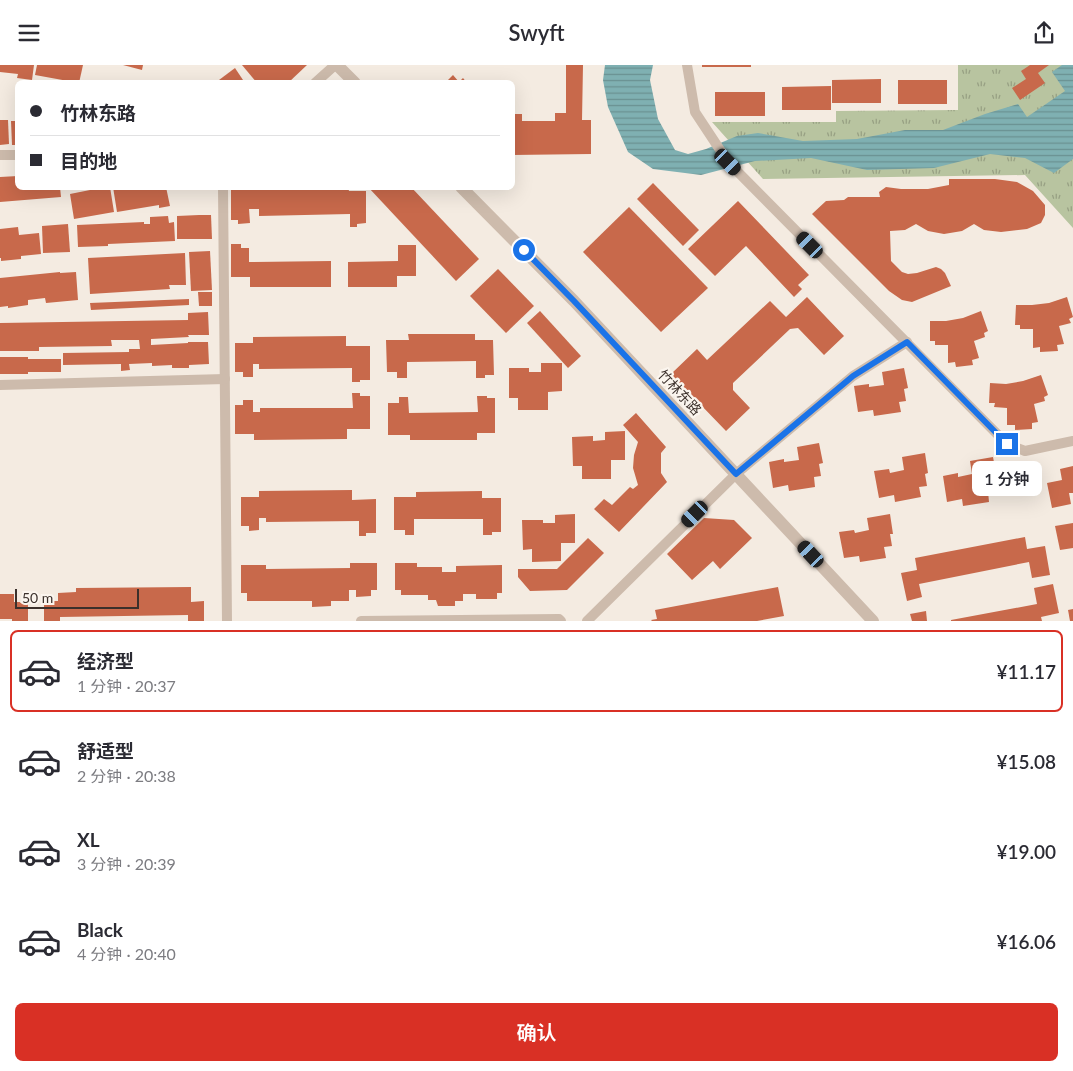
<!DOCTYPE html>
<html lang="zh">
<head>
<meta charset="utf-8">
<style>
	:root { --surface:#fff; --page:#f2f2f3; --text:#2b2b33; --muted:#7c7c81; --line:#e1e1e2; --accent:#d93025 }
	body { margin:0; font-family:Lato,"Noto Sans SC",sans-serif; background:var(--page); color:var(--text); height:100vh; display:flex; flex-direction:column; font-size:19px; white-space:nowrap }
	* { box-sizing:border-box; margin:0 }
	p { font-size:16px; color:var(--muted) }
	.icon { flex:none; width:28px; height:28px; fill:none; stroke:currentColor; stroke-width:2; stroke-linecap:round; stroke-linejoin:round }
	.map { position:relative; height:556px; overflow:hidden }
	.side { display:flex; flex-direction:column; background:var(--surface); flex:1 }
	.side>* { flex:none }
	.top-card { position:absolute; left:15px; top:15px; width:500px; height:110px; border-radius:8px; box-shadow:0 5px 20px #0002; display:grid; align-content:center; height:110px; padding:0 15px; background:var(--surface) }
	.scale { position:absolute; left:15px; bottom:12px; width:124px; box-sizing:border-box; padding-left:5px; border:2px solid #3b302b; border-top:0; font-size:14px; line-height:18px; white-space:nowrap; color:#3b302b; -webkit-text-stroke:4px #fbf5ee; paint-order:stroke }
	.end { position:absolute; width:22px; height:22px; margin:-11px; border:6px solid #1a73e8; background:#fff; box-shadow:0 0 0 2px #fff }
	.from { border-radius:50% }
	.bubble { position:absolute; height:35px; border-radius:8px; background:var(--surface); box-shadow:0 5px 20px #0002; font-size:16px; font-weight:600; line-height:35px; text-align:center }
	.car { position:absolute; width:15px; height:30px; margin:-15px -8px; border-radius:6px; box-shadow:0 0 4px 1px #0007; background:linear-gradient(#222 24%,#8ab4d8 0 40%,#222 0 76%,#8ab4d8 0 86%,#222 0) }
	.top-card b { display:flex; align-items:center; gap:18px; height:48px; font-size:19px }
	.top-card b+b { border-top:1px solid var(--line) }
	.top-card i { width:12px; height:12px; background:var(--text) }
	ul { padding:9px 0 0; list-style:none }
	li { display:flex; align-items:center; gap:15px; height:82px; margin:0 10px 8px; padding:0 5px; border:2px solid transparent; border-radius:8px }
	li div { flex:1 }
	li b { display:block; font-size:19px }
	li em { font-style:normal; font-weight:600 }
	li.on { border-color:var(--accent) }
	li>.icon { width:45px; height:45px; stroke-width:1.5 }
	.cta { display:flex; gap:10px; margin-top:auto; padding:10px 15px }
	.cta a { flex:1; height:58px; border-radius:8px; background:var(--accent); color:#fff; font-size:20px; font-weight:600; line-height:58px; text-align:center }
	header { display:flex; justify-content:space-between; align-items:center; height:65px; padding:0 15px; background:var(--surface); font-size:22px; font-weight:600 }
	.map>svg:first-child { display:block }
</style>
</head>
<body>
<header><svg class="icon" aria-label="menu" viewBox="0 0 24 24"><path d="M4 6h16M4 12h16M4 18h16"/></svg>Swyft<svg class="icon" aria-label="share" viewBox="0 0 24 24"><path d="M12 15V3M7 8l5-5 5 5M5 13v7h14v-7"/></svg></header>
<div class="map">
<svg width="1073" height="556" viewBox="0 0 1073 556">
	<defs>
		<pattern id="park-tufts" width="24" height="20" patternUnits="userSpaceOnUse" patternTransform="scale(1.25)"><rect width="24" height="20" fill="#b8c4a0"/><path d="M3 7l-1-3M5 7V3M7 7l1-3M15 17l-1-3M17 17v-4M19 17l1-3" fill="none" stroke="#97a083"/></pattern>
		<pattern id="water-rules" width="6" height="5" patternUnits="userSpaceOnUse" patternTransform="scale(1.25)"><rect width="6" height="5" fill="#7fb0b2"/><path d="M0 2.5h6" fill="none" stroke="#699091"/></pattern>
	</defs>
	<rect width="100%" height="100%" fill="#f4ebe1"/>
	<!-- park -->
	<polygon fill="url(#park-tufts)" points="958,0 1073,0 1073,163 1025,110 763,114 712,57 836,57 836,46 958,45"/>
	<!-- water -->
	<polygon fill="url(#water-rules)" points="605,0 653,0 650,15 658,54 675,85 688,89 706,84 737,71 758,68 803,76 857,74 905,65 943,65 985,49 1018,39 1027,52 1065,26 1052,7 1062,0 1073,0 1073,94 1054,108 1025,93 990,89 934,103 867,105 811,93 755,96 701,110 653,104 628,87 608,42 603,15"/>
	<!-- building -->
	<g fill="#c8694b">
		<polygon points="0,0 34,0 32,15 17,13 18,9 0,7"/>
		<polygon points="37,0 83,0 79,18 35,10"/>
		<polygon points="123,0 143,0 142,5"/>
		<polygon points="242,0 307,0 288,18 257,18"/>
		<polygon points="566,0 583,0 582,55 591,55 591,89 512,90 512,49 522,49 522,56 555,56 555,48 566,48"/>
		<rect x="702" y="0" width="49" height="2"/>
		<polygon points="1030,0 1049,0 1038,8 1045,18 1020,35 1012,23 1026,14 1021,6"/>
		<polygon points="235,3 245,18 215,18"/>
		<polygon points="453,10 459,17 463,13 467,18 445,18"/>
		<polygon points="881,14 881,38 832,38 832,15"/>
		<rect x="898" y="15" width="49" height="24"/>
		<polygon points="831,21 831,45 782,45 782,22"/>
		<rect x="715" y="27" width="50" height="24"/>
		<polygon points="0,55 8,55 9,79 0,80"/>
		<polygon points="11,56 18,56 18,80 12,80"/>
		<polygon points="18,111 18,122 60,122 61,132 0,137 0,112"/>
		<polygon points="949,114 995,114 1017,117 1033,126 1045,140 1045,150 1041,158 1027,164 1001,167 984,165 974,159 962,166 944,169 928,166 916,159 905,165 890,166 891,196 902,207 908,209 917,208 936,202 941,204 945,208 951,221 912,237 902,235 889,226 812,149 826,136 844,135 848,132 880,132 879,127 886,122 901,124 928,124 949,120"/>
		<polygon points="653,118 699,165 683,181 637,134"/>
		<polygon points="90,122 110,122 114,147 74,154 70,129 90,125"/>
		<polygon points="113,122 166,122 170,141 159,143 159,140 117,147"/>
		<polygon points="231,122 348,122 349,126 366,126 366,158 357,159 357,162 350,162 350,149 259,151 259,144 249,144 250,158 238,159 238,155 231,155"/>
		<polygon points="368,122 411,122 479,194 456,216"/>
		<polygon points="738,136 809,210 798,220 802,224 794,232 746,181 715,211 688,184"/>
		<polygon points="629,142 708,223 661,267 583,187"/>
		<polygon points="199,150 211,150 212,174 177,174 177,151"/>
		<polygon points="168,151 169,158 174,157 175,176 108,179 108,181 78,182 77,160 144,157 144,159 150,159 150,152"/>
		<polygon points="68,159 70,187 43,188 42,161"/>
		<polygon points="18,162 19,170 39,168 41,189 21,191 21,194 1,196 1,193 0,193 0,164"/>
		<polygon points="231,179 241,179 241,183 249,183 249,197 331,196 331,222 250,222 250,212 231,212"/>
		<polygon points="398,180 416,180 416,211 397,211 397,222 348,222 348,197 398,196"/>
		<polygon points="210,186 212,225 191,226 189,187"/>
		<polygon points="185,188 186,220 169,220 170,224 90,229 88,193"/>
		<polygon points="498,204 534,241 506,268 470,231"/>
		<polygon points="60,207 60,208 76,207 78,235 46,238 45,233 28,235 28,240 8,243 8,241 0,242 0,213"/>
		<polygon points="198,227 212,227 212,241 199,241"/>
		<polygon points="807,232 844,271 824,290 798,263 790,264 733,318 733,325 750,343 726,366 671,309 697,284 707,295 770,236 786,252"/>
		<polygon points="1067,232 1073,252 1069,254 1071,258 1059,261 1064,279 1057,280 1058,286 1040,287 1040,282 1033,283 1033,264 1020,264 1020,260 1015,260 1016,240 1032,240 1049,238"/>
		<polygon points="189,234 189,240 91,245 90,238"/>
		<polygon points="540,246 581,291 568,303 527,258"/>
		<polygon points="981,246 988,266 984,268 985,272 974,276 979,293 972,295 973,300 956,302 955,297 948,298 948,280 935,280 935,276 930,276 930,256 946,256 963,253"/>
		<polygon points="208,247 209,270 188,270 189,272 151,274 151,280 188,278 188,277 208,277 209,299 189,300 189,303 172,303 172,300 152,301 152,298 129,299 130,305 121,306 121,299 63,300 63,288 129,287 129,284 140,284 139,275 111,275 112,281 39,282 39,286 0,286 0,258 188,255 188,248"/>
		<polygon points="408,269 475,269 475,275 493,275 494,310 485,310 485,313 476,313 476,296 407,297 407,313 397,313 397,307 387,307 386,275 409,275"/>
		<polygon points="346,271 346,281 370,281 370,315 360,315 360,317 352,317 352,303 259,304 259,299 253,299 253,312 243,312 243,307 235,307 235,278 253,278 253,272"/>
		<polygon points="0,292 28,292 28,294 61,294 61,307 28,307 28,309 0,309"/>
		<polygon points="541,298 562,298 562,326 548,327 548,345 518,345 518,333 509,333 509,303 529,303 529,307 541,307"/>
		<polygon points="904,303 908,323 904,324 906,336 899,337 901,347 874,351 873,345 858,347 854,321 869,319 869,322 884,320 882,307"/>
		<polygon points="1041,310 1048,330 1044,332 1045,336 1034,339 1038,357 1032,358 1032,364 1015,365 1015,360 1007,360 1007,343 994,342 995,338 989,338 990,318 1006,319 1023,316"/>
		<polygon points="352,328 360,328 360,331 370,331 370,364 347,364 347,374 254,375 254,369 235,369 235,340 243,340 243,335 253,335 253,347 260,347 260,343 353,343"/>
		<polygon points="477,331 487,331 487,333 495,333 495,368 477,368 477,375 410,375 410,370 388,370 388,338 399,338 399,332 408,332 409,348 478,347"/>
		<polygon points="636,348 666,382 661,388 661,408 667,417 619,467 594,444 604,434 612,440 630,422 633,424 638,420 633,403 634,390 638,377 623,360"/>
		<polygon points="625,366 625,395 611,395 611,414 582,414 582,401 573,401 572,372 593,371 593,376 605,375 605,367"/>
		<polygon points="819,378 823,398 819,399 821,411 814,412 815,422 789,426 788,420 773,423 769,397 784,394 784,397 799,395 797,382"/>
		<polygon points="925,388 928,408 925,409 927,421 919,422 921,432 895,437 894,430 879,433 874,406 889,404 890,408 904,405 902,392"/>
		<polygon points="993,392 997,413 993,413 995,425 988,426 989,437 963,441 962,434 947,437 943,411 958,408 958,412 972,409 970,396"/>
		<polygon points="1073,401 1073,428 1069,428 1071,439 1052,443 1047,418 1062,415 1060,404"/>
		<polygon points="352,425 352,435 376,434 376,468 366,468 366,471 359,471 359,456 266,457 266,453 259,453 259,465 249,466 249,461 241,461 241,432 259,432 259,426"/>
		<polygon points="482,426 482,433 501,433 501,467 492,467 492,470 483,470 483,454 414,454 414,470 405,470 405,465 394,465 394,432 416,432 416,427"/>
		<polygon points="575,449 575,478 561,478 561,496 532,497 532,484 523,485 522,455 543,455 543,458 555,458 555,450"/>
		<polygon points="890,449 893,469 890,469 892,481 884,482 886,493 860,497 859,491 844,493 839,467 854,465 855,468 869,465 867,453"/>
		<polygon points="704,453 734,455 752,473 720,504 713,496 692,515 667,489"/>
		<polygon points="1073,458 1073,483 1060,485 1055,461"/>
		<polygon points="1025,472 1027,484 1045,481 1050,510 1032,513 1029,497 919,519 922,532 907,536 901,508 917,505 915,493"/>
		<polygon points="588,473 604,488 567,525 530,526 518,512 518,504 557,504"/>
		<polygon points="350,498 377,498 377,525 371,525 371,531 356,532 356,525 349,525 349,536 331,536 331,541 312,542 312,536 247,536 247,528 241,528 241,500 266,500 266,504 350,503"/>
		<polygon points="395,498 417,498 417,502 442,502 442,507 456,507 456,501 502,500 502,528 497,528 497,534 476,534 476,529 463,529 463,536 455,536 455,541 438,541 436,535 428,535 428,530 401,530 401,525 395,525"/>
		<polygon points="1053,519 1059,548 1041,552 1042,556 951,556 951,555 1037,539 1034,523"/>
		<polygon points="191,522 191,537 204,536 204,556 188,556 188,550 60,552 60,556 44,556 44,536 58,536 58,528 76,527 76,523"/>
		<polygon points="778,522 784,551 757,556 652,556 651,555 657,554 655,545"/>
		<polygon points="0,529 14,529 14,537 28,537 28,556 12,556 12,554 0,554"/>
		<polygon points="1073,544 1073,556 1070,556 1068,545"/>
		<polygon points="926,546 927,556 912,556 910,549"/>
	</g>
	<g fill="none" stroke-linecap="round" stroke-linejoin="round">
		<!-- lane -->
		<g stroke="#cdbbac" stroke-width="10">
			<polyline points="687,0 695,47 728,97 1007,379 1025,386 1073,376"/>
			<polyline points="315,18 335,0"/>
			<polyline points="0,90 18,90"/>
			<polyline points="223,122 227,556"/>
			<polyline points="0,320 225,314"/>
			<polyline points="361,556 559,554 561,556"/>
			<polyline points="587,556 736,409 853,311 907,277"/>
		</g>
		<!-- street -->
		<g stroke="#cdbbac" stroke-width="12">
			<polyline points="337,0 355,18"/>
			<polyline points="461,122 574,236 873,556"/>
		</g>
	</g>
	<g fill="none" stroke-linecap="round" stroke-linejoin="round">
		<!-- route -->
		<polyline stroke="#1a73e8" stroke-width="6" points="524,185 574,236 736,409 853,311 907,277 1007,379"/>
	</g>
	<g text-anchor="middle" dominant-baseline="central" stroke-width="4.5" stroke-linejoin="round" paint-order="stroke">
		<!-- street labels -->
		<g font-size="14" fill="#3b302b" stroke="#fbf5ee">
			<text transform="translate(680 327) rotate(47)">竹林东路</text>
		</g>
	</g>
</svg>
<div class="scale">50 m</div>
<i class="end from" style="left:524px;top:185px"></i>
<i class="end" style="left:1007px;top:379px"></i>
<div class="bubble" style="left:972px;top:396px;width:70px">1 分钟</div>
<i class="car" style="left:728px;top:97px;rotate:135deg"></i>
<i class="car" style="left:810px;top:180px;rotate:315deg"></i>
<i class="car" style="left:695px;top:449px;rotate:225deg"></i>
<i class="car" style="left:811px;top:489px;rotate:317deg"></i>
<div class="top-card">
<b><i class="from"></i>竹林东路</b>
<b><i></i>目的地</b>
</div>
</div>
<section class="side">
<ul>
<li class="on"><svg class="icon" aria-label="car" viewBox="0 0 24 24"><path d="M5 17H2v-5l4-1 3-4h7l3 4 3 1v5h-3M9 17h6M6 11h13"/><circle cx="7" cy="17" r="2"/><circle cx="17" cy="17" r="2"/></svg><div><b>经济型</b><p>1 分钟 · 20:37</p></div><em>¥11.17</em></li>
<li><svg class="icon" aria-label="car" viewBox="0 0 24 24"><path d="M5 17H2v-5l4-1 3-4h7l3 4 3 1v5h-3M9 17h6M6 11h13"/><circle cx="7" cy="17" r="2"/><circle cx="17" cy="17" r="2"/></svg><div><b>舒适型</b><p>2 分钟 · 20:38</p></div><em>¥15.08</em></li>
<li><svg class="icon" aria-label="car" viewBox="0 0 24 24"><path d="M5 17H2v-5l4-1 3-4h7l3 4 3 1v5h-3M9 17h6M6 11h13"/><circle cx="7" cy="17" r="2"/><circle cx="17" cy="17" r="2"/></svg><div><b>XL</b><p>3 分钟 · 20:39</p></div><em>¥19.00</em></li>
<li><svg class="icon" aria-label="car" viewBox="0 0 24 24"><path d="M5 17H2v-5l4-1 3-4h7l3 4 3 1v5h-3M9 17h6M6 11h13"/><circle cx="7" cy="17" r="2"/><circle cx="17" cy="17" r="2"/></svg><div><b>Black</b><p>4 分钟 · 20:40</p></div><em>¥16.06</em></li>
</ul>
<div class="cta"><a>确认</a></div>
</section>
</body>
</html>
